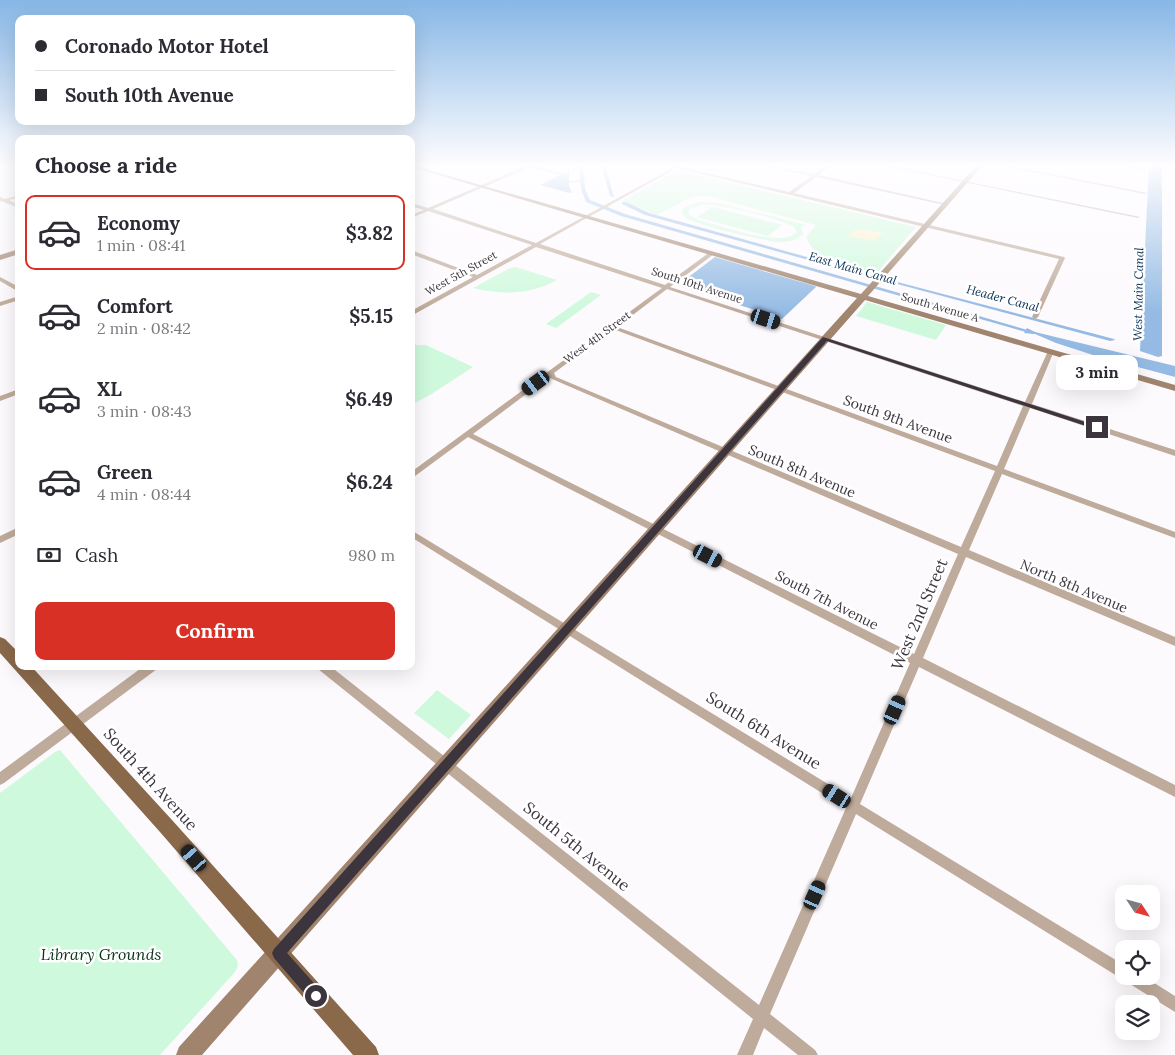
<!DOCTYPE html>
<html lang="en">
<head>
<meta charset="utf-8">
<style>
	:root { --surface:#fff; --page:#f7f7f7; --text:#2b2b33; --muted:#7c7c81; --line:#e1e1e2; --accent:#d93025 }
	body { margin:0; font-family:Lora,serif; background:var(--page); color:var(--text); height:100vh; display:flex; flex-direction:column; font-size:19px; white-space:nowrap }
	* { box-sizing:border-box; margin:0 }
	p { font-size:16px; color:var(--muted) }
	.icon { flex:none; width:28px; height:28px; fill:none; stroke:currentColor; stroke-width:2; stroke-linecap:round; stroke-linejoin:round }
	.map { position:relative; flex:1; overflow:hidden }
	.sheet { position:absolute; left:15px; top:135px; width:400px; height:535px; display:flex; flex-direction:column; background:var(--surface); border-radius:10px; box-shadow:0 5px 20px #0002 }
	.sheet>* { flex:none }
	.hud { position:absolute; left:15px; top:15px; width:400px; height:110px; border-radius:10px; box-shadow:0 5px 20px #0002; display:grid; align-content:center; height:110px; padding:0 20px; background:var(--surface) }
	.needle { width:32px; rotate:126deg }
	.controls { position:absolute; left:1115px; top:885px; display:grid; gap:10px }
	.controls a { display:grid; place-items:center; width:45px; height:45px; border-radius:10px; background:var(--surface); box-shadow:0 5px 20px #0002; font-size:25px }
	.end { position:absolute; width:22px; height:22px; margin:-11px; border:6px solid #3c353e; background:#fff; box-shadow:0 0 0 2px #fff }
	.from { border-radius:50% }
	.bubble { position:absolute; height:35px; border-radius:10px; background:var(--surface); box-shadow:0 5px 20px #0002; font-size:16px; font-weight:700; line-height:35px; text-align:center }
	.car { position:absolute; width:15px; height:30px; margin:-15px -8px; border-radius:6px; box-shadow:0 0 4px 1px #0007; background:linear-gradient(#222 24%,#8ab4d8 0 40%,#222 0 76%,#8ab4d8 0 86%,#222 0) }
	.hud b { display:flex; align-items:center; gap:18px; height:48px; font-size:19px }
	.hud b+b { border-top:1px solid var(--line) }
	.hud i { width:12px; height:12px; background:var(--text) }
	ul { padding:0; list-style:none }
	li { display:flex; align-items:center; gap:15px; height:75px; margin:0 10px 8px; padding:0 10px; border:2px solid transparent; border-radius:10px }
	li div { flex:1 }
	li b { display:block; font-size:19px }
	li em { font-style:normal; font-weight:700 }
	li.current { border-color:var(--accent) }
	li>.icon { width:45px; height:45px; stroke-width:1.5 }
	h2 { padding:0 20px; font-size:22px; line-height:60px }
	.pay { display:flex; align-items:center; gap:12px; height:55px; padding:0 20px; font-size:19px }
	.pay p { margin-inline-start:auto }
	.action { display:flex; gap:10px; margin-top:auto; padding:10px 20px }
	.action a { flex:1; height:58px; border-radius:10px; background:var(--accent); color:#fff; font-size:20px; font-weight:700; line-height:58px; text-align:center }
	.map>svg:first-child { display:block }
</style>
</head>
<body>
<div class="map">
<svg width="1175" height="1055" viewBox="0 0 1175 1055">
	<rect width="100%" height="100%" fill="#fdfafe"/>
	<!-- green -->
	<g fill="#cff9dc" fill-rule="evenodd">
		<path d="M677,171h3l236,56 -41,48c-17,-6 -68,-17 -68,-39l9,-11 -108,-29 -17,1 -34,18 -35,-14z"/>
		<path d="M698,202l21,1 87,22 -5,2 2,7c-6,7 -16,8 -25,8 -14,-1 -81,-17 -92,-24 -3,-3 -3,-3 -4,-6l1,-4zM700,205c17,-2 82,13 95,23l2,4c-14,17 -79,-7 -98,-12l-9,-5 -2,-5z"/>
		<polygon points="712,207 782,225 768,236 697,217"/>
		<path d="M516,267l41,13c-27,15 -55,15 -84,8l37,-20z"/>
		<polygon points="591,292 601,295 556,328 546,324"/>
		<polygon points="867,302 946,325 936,340 856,316"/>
		<polygon points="411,343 417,345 426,345 473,367 430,395 411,405"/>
		<polygon points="437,690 471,715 449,739 414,713"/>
		<polygon points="60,750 237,960 238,966 235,972 160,1055 0,1055 0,793 55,752"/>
	</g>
	<!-- sand -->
	<polygon fill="#fbf2cc" points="857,229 865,229 883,233 874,241 847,236"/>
	<!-- water -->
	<g fill="#95bbe4">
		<polygon points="1149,165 1162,165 1162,356 1158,357 1140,351"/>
		<polygon points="569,171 569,186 572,192 569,193 540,185"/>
		<polygon points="715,257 815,286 816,287 782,319 678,285"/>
		<polygon points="1027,328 1035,332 1175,366 1175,377 1134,366 1130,367 1056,343 1035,334 1024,333"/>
	</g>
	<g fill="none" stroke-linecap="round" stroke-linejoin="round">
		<!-- stream -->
		<polyline stroke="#95bbe4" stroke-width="1" points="569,182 582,181"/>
		<!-- canal -->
		<g fill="#95bbe4" fill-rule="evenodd">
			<polygon points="579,165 583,165 585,189 590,200 625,214 1038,333 1033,334 621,216 586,202 581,189"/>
			<polygon points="601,165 605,165 614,197 610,196"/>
			<polygon points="622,202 626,202 649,213 875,276 870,277 645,215 622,204"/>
			<polygon points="886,279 1114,339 1115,340 1110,341 886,281"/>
		</g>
		<!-- street -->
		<g fill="#bfab9b" fill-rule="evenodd">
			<path d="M525,165h9l30,9 -2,1 -32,-8 -97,42 103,34 142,-78h4l-2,2 109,25 23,-16 -46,-10 -2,-1 50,9 14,-9h4l-13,10 128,29 -2,1 -129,-28 -22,16 270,64 1,1 -27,59 -3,2 -3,-2 27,-58 -382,-91 -137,76 125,41 45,-33h4v2l-44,33 355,115 23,-51 1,-1h4l1,1 -22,53 143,46v6l-145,-48 -26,61 171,63v6l-173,-64 -33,76 206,87v9l-209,-89 -43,101 252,127v12l-256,-130 -59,137 264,161v11h19l32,20v16l-319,-198 -86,200 45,36 3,5h-20l-34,-27 -11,27h-16l16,-36 -435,-350 -1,-3h13l429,339 87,-197 -435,-271v-7l440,268 59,-135 -442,-226 -57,42v-7l251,-184 -126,-41 -125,69v-5l62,-34 -62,-23v-4l66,25 55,-30 -104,-34 -17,7v-3l13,-5 -13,-4v-3l17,5 98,-42zM667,289l356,117 -26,60 -380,-139zM613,329l382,142 -34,76 -405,-170 -2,-4zM549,377l3,2 406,175 -44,100 -441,-220z"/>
			<polygon points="880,165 886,165 1140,217 1138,218"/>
			<polygon points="999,165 1005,165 1147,193 1145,194"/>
			<polygon points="1119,165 1126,165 1147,169 1145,170"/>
			<polygon points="1174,173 1175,173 1175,175 1172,174"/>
			<polygon points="19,195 19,198 9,200 19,205 19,208 4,202 0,201 0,197 5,199"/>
			<polygon points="0,277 19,287 19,292 0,281"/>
			<polygon points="19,296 19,300 0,306 0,302"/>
			<polygon points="19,389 19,394 0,401 0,396"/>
			<polygon points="19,527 19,534 0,543 0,536"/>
			<polygon points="144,666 158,666 157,669 4,783 0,785 0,772"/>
		</g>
		<!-- secondary -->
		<g fill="#a0846d" fill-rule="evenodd">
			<polygon points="411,165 861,294 977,165 983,165 868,296 1175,385 1175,391 865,300 202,1055 176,1055 179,1047 857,298 411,167"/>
			<polygon points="19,249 19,254 0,260 0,255"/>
		</g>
		<!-- primary -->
		<polygon fill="#8a694b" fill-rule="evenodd" points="0,637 5,639 19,653 19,666 31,666 172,820 376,1047 379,1055 353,1055 160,832 0,653"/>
	</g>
	<!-- sky -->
	<linearGradient id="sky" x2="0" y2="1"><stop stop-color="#87b7e6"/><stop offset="0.53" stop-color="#fefdff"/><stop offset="1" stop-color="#fefdff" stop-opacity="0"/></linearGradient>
	<rect width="1175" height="312" fill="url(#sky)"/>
	<!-- route -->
	<polygon fill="#3c353e" points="823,337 1101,427 1095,429 827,341 287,953 321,991 323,996 321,1001 316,1003 311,1001 274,958 272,953 274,949"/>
	<g text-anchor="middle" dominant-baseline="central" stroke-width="5" stroke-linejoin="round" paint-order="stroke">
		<!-- far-street labels -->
		<g font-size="11" fill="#3c353e" stroke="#fff">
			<text transform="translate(461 273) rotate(-29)">West 5th Street</text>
			<text transform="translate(697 285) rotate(18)">South 10th Avenue</text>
			<text transform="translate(940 307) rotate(16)">South Avenue A</text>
			<text transform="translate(597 337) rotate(-36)">West 4th Street</text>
		</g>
		<!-- far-water labels -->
		<g font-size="12" font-style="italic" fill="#022d53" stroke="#fff">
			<text transform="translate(853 268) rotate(16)">East Main Canal</text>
			<text transform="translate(1138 294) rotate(-89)">West Main Canal</text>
			<text transform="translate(1003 298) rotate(15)">Header Canal</text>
		</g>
		<!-- street labels -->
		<g font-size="14" fill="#3c353e" stroke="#fff">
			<text transform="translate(898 419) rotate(20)">South 9th Avenue</text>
			<text transform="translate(802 471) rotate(23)">South 8th Avenue</text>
			<text transform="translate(1074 586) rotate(23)">North 8th Avenue</text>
			<text transform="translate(827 600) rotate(27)">South 7th Avenue</text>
		</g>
		<!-- near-street labels -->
		<g font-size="16" fill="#3c353e" stroke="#fff">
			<text transform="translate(919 614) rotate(-67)">West 2nd Street</text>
			<text transform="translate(764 730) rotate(32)">South 6th Avenue</text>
			<text transform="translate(151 779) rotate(48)">South 4th Avenue</text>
			<text transform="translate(577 846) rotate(39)">South 5th Avenue</text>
		</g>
		<!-- near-park labels -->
		<g font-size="16" font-style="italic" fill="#0b331c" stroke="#fff">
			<text x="101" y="954">Library Grounds</text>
		</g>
	</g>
</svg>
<div class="controls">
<a><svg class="needle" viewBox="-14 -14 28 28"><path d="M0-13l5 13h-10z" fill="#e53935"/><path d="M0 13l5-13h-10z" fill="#7c7c81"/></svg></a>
<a><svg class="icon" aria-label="locate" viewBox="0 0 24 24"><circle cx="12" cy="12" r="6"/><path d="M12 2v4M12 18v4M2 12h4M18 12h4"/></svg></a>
<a><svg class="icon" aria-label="layers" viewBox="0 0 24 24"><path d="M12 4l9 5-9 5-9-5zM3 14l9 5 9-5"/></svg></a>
</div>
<i class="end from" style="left:316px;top:996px"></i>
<i class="end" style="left:1097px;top:427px"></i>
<div class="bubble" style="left:1056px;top:355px;width:82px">3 min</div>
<i class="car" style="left:766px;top:319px;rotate:108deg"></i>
<i class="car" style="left:536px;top:383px;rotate:234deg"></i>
<i class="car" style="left:708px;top:556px;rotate:117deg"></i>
<i class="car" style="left:895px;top:710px;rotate:24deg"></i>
<i class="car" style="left:837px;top:796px;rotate:302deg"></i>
<i class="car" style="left:194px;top:858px;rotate:319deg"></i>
<i class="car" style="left:815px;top:895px;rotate:24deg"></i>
<div class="hud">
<b><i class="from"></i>Coronado Motor Hotel</b>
<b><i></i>South 10th Avenue</b>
</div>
<section class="sheet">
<h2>Choose a ride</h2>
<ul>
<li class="current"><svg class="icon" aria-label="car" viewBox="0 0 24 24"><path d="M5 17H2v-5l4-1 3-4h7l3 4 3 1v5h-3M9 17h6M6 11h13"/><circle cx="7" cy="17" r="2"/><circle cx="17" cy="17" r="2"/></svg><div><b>Economy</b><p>1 min · 08:41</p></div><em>$3.82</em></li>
<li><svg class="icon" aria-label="car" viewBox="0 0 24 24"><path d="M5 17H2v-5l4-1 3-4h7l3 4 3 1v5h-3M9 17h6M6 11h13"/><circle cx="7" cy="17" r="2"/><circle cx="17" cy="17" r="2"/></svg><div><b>Comfort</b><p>2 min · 08:42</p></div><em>$5.15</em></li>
<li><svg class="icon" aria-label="car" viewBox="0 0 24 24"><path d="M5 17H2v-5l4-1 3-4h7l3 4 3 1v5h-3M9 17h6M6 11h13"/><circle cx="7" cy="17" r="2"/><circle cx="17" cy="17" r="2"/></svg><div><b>XL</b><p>3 min · 08:43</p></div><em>$6.49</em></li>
<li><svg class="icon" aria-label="car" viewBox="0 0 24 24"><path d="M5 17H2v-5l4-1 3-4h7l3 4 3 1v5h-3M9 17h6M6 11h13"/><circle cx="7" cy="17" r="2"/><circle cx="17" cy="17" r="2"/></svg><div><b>Green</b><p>4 min · 08:44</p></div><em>$6.24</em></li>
</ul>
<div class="pay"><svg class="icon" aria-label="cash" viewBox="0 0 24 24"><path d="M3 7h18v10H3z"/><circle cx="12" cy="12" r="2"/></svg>Cash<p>980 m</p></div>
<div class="action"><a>Confirm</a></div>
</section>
</div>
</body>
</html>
